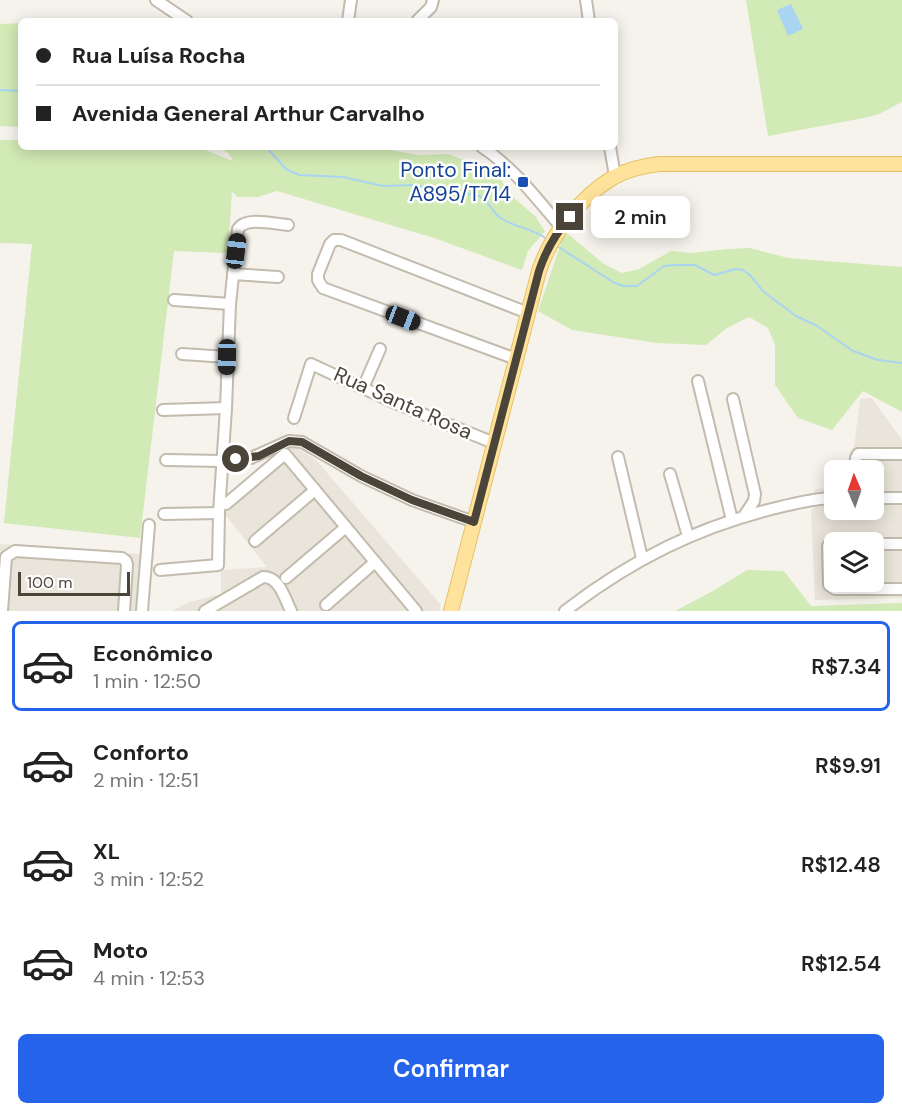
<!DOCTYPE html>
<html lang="pt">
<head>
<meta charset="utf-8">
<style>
	:root { --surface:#fff; --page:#f2f2f2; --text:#222; --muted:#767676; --line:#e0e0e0; --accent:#2563eb }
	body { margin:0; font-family:"DM Sans",sans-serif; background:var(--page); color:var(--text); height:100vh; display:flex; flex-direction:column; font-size:22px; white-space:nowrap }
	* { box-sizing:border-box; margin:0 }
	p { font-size:20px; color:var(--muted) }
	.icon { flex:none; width:33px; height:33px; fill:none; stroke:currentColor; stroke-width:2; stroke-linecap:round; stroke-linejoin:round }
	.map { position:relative; height:611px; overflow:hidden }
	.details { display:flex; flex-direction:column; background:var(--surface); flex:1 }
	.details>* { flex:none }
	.guide { position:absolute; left:18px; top:18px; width:600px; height:132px; border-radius:9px; box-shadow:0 3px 15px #0003; display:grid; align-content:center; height:132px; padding:0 18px; background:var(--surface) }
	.needle { width:39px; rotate:358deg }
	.controls { position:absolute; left:824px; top:460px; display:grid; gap:12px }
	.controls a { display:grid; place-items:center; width:60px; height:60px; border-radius:9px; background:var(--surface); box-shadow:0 3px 15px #0003; font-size:30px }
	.scale { position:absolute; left:18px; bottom:15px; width:112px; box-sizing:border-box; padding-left:6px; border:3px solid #4b4439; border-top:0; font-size:16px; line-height:21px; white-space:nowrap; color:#4b4439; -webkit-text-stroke:4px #fff; paint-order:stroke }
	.end { position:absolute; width:27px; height:27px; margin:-14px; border:8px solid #4b4439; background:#fff; box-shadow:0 0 0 3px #fff }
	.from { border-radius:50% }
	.bubble { position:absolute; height:42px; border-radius:9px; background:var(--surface); box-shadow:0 3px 15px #0003; font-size:20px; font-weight:600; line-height:42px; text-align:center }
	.car { position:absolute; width:18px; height:36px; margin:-18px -9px; border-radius:8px; box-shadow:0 0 4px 2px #0007; background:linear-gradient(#222 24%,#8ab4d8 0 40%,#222 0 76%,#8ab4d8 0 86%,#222 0) }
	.guide b { display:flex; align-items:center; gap:21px; height:57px; font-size:22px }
	.guide b+b { border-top:2px solid var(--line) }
	.guide i { width:15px; height:15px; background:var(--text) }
	ul { padding:10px 0 0; list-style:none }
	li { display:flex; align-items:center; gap:18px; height:90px; margin:0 12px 9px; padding:0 6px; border:3px solid transparent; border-radius:9px }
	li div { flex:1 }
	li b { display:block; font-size:22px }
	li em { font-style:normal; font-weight:600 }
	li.selected { border-color:var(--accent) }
	li>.icon { width:54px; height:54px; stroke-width:1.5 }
	.primary-button { display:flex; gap:12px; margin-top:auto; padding:12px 18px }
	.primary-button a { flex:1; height:69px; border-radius:9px; background:var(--accent); color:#fff; font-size:24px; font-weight:600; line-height:69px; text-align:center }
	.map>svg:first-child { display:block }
</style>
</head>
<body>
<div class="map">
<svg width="902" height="611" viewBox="0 0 902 611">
	<rect width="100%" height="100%" fill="#f6f3ec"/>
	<!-- residential -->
	<g fill="#eae5da" fill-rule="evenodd">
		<path d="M872,398l30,42v158l-87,2 -4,-90 5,-3 -2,-17 20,-6v26h39v-39h-22l9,-72zM834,543h39v39h-39z"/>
		<polygon points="290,448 297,448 316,460 441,605 439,611 172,611 189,602 221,594 221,570 267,567 222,511 222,504"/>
		<polygon points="0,544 140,554 136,611 0,611"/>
	</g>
	<!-- green -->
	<g fill="#d2eab5">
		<polygon points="746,0 902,0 902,102 879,114 864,118 768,136"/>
		<polygon points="21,23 21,127 0,126 0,24"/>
		<polygon points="0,140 21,140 21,147 198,147 233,161 228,153 219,147 374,147 418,155 448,154 485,168 501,180 513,197 535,216 545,231 528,251 522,270 434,238 277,191 258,197 237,197 232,191 228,253 174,251 140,538 4,523 32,244 0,243"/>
		<polygon points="568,234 604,264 622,273 639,269 671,251 690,253 729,249 750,248 788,258 902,267 902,412 863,391 832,430 798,418 775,385 775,345 768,328 749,317 727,328 706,345 657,343 572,330 538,311 563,237"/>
		<polygon points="747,570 784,571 811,606 902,603 902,611 675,611 713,591"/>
	</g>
	<!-- water -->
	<polygon fill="#a9d4f2" points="791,4 803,29 788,36 777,10"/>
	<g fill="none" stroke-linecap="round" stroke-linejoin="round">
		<!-- stream -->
		<g stroke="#a9d4f2" stroke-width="2">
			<polyline points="0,90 21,91"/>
			<path d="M266,147l20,22 13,6 44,2 40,9 30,-1 66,11c10,5 12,14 20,21 15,11 34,11 48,22"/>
			<polyline points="557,246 613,282 623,286 637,286 664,266 678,265 695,265 714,275 736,269 743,270 751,276 764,292 796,316 817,326 853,351 878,360 902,363"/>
		</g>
		<!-- minor casing -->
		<g stroke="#c2bbae" stroke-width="14">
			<g id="minor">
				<polyline points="156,0 187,21"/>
				<polyline points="586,0 589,21"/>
				<polyline points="348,21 351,0"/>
				<polyline points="417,21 431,7 433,0"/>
				<path d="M482,147c32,21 54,51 79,80"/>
				<polyline points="610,147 615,176"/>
				<polyline points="233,274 278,277"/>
				<polyline points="174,300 230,304"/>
				<polyline points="182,354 227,357"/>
				<polyline points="516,359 323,288 318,280 318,274 330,244 334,240 341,240 528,313"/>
				<polyline points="698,381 732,520"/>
				<polyline points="363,388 380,349"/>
				<polyline points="733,399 755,494 754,501 744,516"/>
				<polyline points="163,410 226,408"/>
				<polyline points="294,418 311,364 393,402 494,443"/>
				<polyline points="618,457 642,558"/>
				<polyline points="166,460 222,461 251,458 289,441 302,442 361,476 412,500 474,522"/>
				<polyline points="855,471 856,458 858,454 902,454"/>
				<polyline points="670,474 688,536"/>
				<polyline points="873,498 902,498"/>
				<polyline points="226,504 285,454 416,611"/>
				<polyline points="164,514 219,513"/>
				<polyline points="255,541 315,490"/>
				<polyline points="834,543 828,546 829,585 835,589 902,589"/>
				<polyline points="873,544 902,544"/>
				<path d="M160,570l58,-5 1,-52 7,-105 4,-104 8,-75c8,-13 36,-5 50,-4"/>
				<polyline points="286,578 346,527"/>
				<polyline points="326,605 375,562"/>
				<polyline points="2,611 6,557 15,551 122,558 126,561 127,565 124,611"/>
				<polyline points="142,611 149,525"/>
				<path d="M205,611l58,-34c16,-1 22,22 28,34"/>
				<path d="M565,611c66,-51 134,-85 215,-104 18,-4 35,-9 54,-9"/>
			</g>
		</g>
		<!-- major casing -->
		<g stroke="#e6c16a" stroke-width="16">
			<path id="major" d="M451,611l88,-340c12,-36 41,-74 75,-94 14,-8 29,-11 45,-13h243"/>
		</g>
		<!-- minor -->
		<use href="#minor" stroke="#fff" stroke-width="10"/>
		<!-- major -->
		<use href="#major" stroke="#ffe39c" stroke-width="14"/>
	</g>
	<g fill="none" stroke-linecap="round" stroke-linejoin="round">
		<!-- route -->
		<path stroke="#4b4439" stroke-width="8" d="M236,459l23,-3 30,-15 13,1 59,34 51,24 62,22 65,-251c7,-21 16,-37 31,-54"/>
	</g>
	<!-- markers -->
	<rect fill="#1a4fb4" stroke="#fff" stroke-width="2" x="517" y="176" width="12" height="12" rx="3"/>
	<g text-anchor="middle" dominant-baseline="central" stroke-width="5" stroke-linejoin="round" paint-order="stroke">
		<!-- transit labels -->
		<g font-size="21" fill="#164399" stroke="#fff" text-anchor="end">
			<text x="511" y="170">Ponto Final:<tspan x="511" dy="24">A895/T714</tspan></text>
		</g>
		<!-- street labels -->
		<g font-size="21" fill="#4b4439" stroke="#fff">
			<text transform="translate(403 403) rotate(24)">Rua Santa Rosa</text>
		</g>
	</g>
</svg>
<div class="controls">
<a><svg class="needle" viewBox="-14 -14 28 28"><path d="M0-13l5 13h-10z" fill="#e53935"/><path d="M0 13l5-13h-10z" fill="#767676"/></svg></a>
<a><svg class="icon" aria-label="layers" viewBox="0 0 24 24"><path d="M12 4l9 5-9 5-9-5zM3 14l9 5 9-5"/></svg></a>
</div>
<div class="scale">100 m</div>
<i class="end from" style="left:236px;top:459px"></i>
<i class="end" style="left:570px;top:217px"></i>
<div class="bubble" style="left:591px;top:196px;width:99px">2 min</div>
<i class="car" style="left:236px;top:251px;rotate:7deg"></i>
<i class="car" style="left:403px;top:318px;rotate:111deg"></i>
<i class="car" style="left:227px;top:357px;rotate:181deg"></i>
<div class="guide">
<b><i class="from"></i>Rua Luísa Rocha</b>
<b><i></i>Avenida General Arthur Carvalho</b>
</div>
</div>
<section class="details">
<ul>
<li class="selected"><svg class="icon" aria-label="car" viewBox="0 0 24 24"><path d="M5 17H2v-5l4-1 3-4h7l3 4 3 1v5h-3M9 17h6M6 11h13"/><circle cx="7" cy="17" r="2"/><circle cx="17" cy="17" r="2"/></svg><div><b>Econômico</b><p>1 min · 12:50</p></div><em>R$7.34</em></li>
<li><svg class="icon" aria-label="car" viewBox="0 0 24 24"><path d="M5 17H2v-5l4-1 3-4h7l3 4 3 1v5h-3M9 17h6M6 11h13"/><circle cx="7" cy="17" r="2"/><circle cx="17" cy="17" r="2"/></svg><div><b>Conforto</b><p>2 min · 12:51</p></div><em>R$9.91</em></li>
<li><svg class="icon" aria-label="car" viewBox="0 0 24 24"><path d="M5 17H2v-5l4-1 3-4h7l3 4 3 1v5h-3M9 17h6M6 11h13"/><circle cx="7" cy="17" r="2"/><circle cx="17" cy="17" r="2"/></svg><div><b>XL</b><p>3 min · 12:52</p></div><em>R$12.48</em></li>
<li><svg class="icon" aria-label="car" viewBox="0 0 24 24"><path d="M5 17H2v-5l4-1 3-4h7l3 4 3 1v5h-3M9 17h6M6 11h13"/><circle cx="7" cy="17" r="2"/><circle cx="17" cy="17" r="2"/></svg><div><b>Moto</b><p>4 min · 12:53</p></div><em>R$12.54</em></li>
</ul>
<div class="primary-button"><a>Confirmar</a></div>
</section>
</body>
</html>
